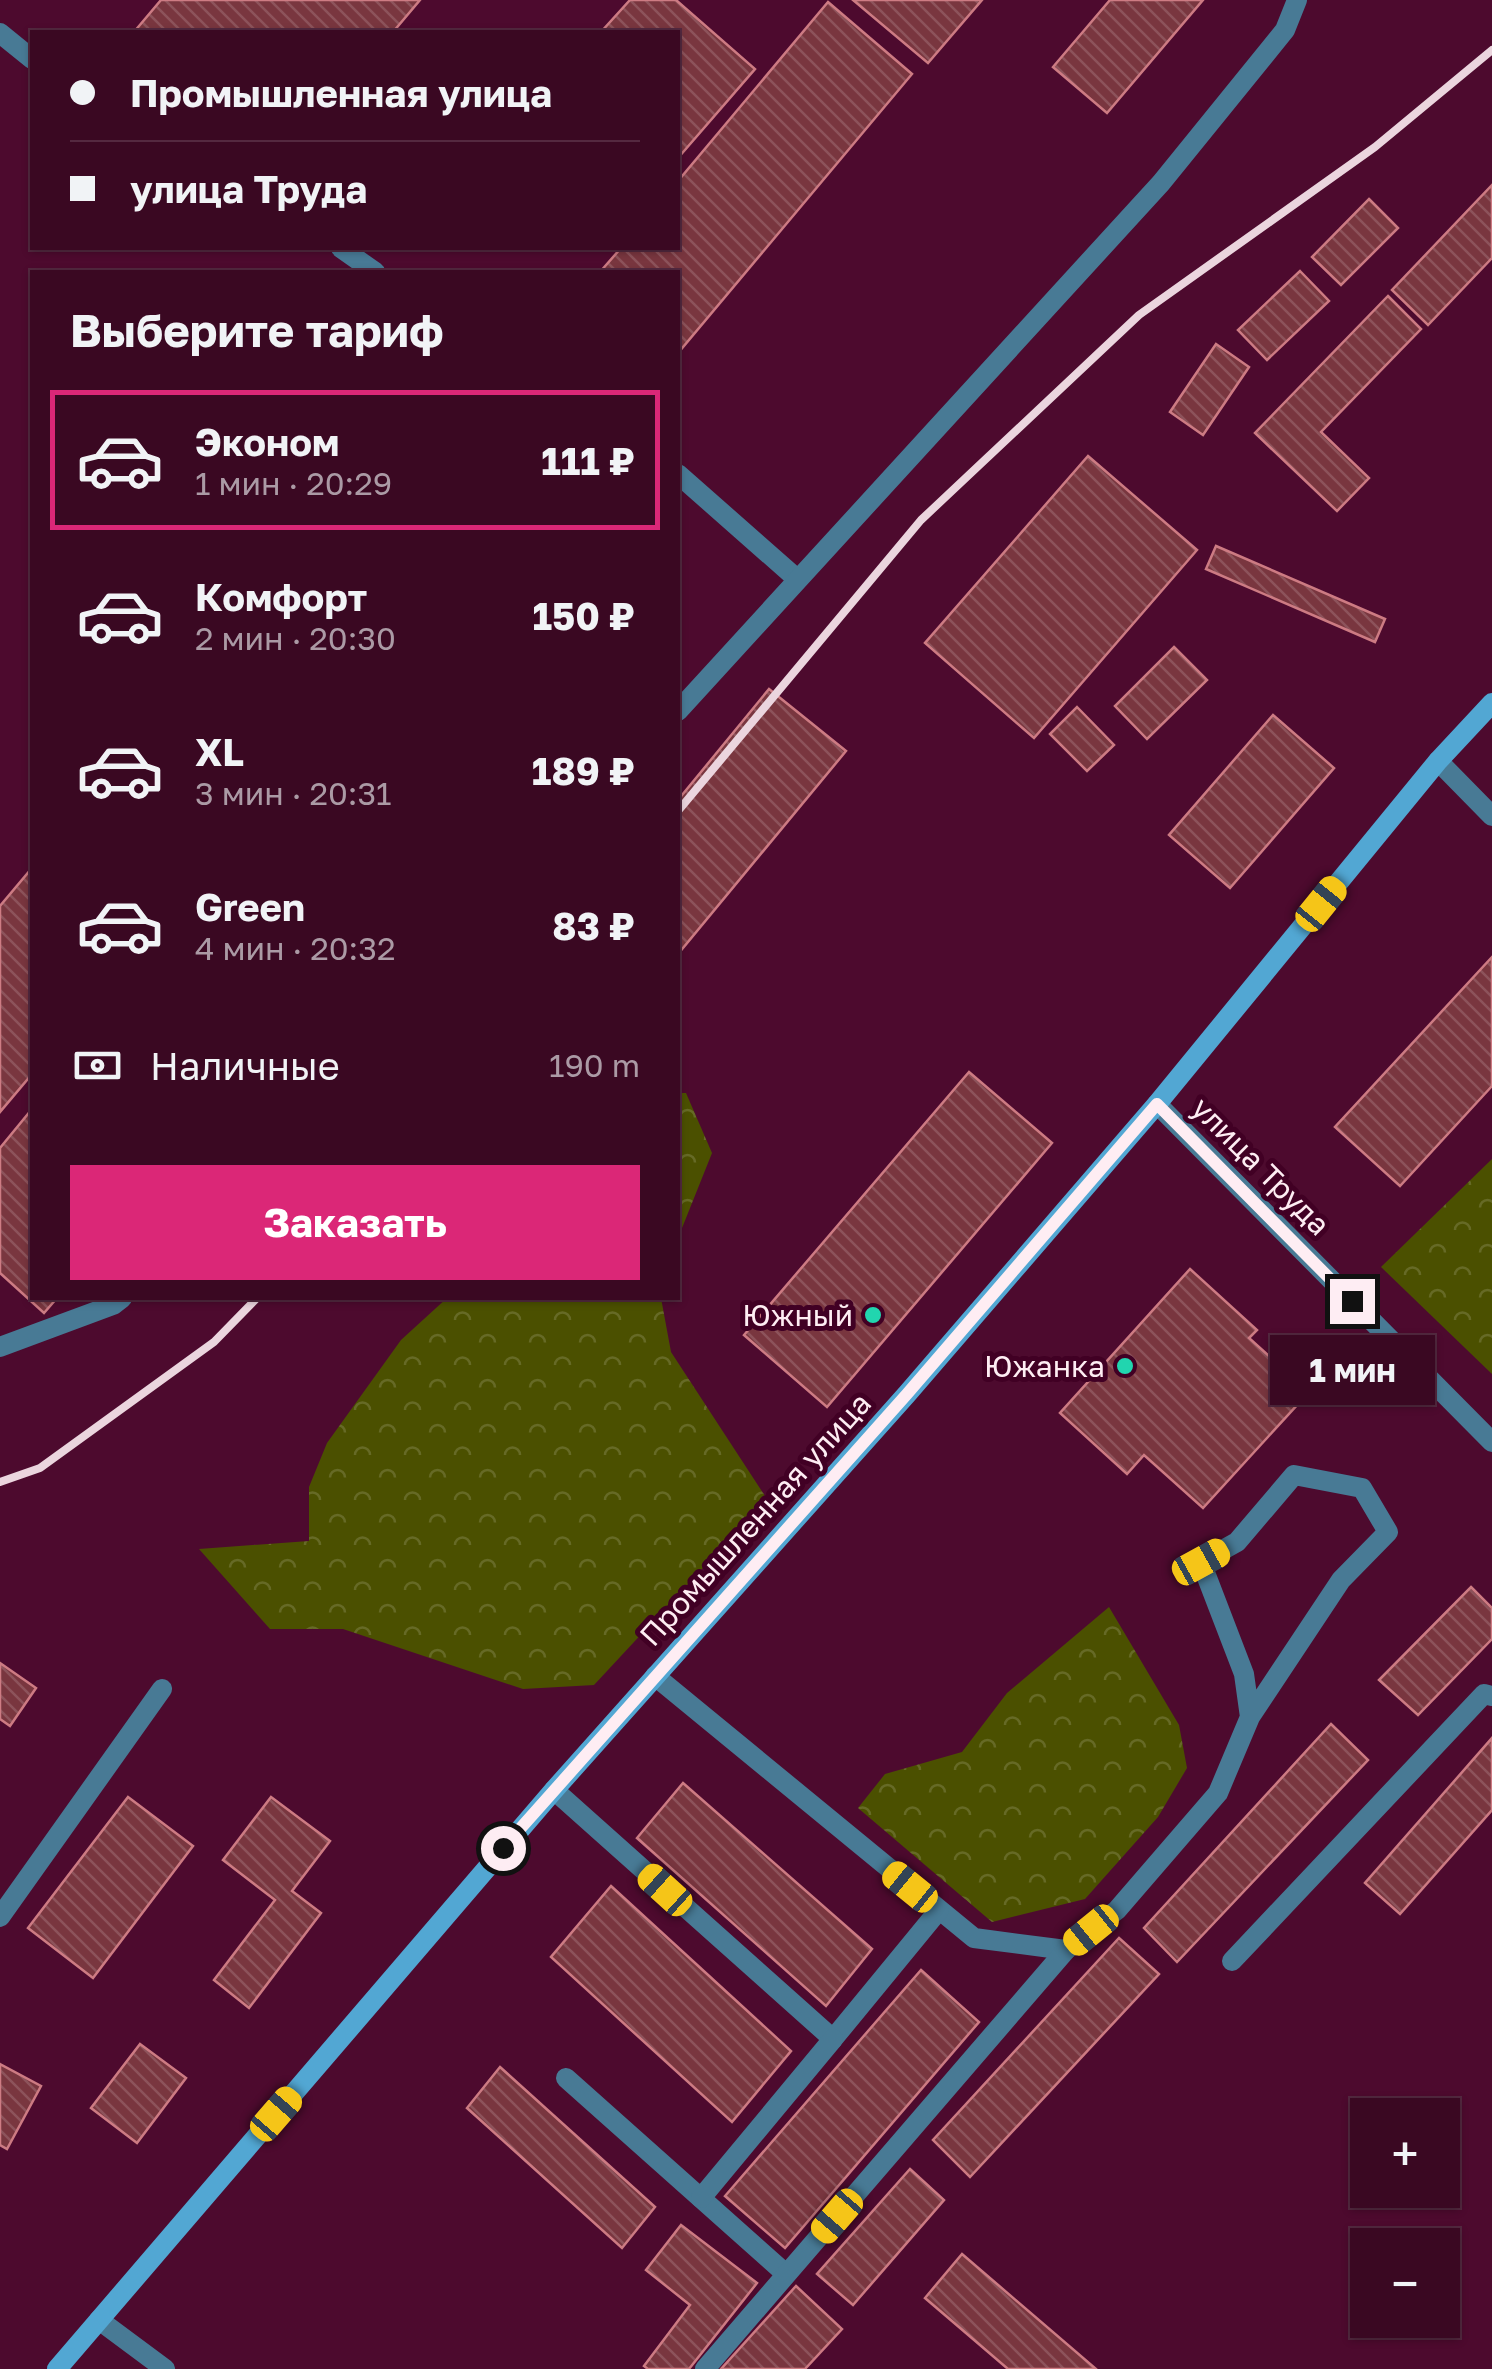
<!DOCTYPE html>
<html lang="ru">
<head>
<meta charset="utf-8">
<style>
	:root { --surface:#3a0822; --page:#45162f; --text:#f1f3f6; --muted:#ab9aa5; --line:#542940; --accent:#db2777 }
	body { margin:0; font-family:"Golos Text",sans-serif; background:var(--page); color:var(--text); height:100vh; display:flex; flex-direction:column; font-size:38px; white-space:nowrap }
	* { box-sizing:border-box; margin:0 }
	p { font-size:32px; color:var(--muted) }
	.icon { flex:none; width:55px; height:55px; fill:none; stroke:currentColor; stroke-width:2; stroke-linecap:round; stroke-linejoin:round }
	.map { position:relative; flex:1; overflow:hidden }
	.details { position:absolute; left:30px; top:270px; width:650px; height:1030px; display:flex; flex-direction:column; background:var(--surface); border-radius:0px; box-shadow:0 2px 8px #0004,0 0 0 2px var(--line) }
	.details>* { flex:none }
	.hud { position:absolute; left:30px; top:30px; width:650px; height:220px; border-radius:0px; box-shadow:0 2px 8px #0004,0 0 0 2px var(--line); display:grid; align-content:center; height:220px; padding:0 40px; background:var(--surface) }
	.buttons { position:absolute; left:1350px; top:2098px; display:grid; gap:20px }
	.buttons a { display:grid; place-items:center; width:110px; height:110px; border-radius:0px; background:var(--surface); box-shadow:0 2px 8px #0004,0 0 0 2px var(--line); font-size:50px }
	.end { position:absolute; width:45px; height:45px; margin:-22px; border:12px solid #feedf3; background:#111; box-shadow:0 0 0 5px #111 }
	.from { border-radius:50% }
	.bubble { position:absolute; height:70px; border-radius:0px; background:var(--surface); box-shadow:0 2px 8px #0004,0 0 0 2px var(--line); font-size:32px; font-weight:700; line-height:70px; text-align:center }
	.car { position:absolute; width:30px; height:60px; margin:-30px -15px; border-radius:12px; box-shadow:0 0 8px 2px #0007; background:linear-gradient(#f5c518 24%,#345 0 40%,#f5c518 0 76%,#345 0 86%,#f5c518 0) }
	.hud b { display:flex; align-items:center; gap:35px; height:95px; font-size:38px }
	.hud b+b { border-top:2px solid var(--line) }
	.hud i { width:25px; height:25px; background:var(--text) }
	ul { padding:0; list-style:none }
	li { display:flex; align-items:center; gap:30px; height:140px; margin:0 20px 15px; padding:0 20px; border:5px solid transparent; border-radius:0px }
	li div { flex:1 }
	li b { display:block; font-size:38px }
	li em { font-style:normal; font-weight:700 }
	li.current { border-color:var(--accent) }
	li>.icon { width:90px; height:90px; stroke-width:1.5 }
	h2 { padding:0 40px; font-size:45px; line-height:120px }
	.pay { display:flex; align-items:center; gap:25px; height:110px; padding:0 40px; font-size:38px }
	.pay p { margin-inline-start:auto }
	.primary-button { display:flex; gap:20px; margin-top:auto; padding:20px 40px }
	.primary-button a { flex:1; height:115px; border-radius:0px; background:var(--accent); color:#fff; font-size:40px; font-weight:700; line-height:115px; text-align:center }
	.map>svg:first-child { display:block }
</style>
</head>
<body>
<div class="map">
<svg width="1492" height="2369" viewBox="0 0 1492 2369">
	<defs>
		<pattern id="forest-crowns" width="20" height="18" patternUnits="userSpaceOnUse" patternTransform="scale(2.5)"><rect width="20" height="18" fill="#4b5000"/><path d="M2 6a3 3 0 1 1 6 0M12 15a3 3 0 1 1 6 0" fill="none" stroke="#666a26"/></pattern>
		<pattern id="building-back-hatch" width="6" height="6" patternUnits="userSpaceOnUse" patternTransform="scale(2.5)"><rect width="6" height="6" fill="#79363f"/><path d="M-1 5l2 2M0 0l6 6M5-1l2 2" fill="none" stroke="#8d535b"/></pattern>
	</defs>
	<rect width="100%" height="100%" fill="#4d0a2e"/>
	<!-- forest -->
	<g fill="url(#forest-crowns)">
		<polygon points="678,1093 686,1093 712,1153 678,1238"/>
		<polygon points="1492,1159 1492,1374 1381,1267"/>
		<polygon points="447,1298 661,1298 671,1352 767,1499 594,1685 523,1689 343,1629 270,1629 199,1549 309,1541 309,1487 327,1443 401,1340"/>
		<polygon points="1109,1607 1179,1725 1187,1768 1158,1817 1085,1899 992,1922 858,1808 885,1774 962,1752 1007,1693"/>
	</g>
	<!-- building -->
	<g fill="url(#building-back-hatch)" stroke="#cd7b83" stroke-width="2.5">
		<polygon points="161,0 420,0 393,32 134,32"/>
		<polygon points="630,0 676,0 755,69 678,158 678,32 601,32"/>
		<polygon points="853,0 982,0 928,63"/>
		<polygon points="1110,0 1203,0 1107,113 1053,67"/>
		<polygon points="828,2 912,74 678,353 678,272 600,272 621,248 678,248 678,181"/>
		<polygon points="1492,185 1492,258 1428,325 1392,290"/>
		<polygon points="1369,199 1398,228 1341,285 1312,257"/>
		<polygon points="1300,271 1329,301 1267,360 1238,330"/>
		<polygon points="1388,296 1421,329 1321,432 1369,478 1337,511 1255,433"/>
		<polygon points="1216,344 1249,367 1203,435 1170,412"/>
		<polygon points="1088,456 1197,550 1034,738 925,643"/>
		<polygon points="1216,546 1385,619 1375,642 1206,569"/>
		<polygon points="1174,647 1207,680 1147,739 1115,706"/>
		<polygon points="769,689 846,751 678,954 678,800"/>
		<polygon points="1077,707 1114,745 1087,771 1050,734"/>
		<polygon points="1273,715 1334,768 1230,888 1169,835"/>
		<polygon points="32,868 32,1074 0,1112 0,906"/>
		<polygon points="1492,957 1492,1086 1400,1186 1335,1127"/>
		<polygon points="969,1072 1052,1143 827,1407 744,1335"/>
		<polygon points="32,1109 32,1298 57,1298 44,1313 0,1273 0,1148"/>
		<polygon points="1190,1269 1257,1330 1249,1338 1309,1392 1203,1508 1144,1455 1127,1474 1060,1413"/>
		<polygon points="1471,1587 1492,1608 1492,1639 1418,1715 1379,1680"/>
		<polygon points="0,1663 36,1688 10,1726 0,1719"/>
		<polygon points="1331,1724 1368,1760 1177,1962 1144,1928"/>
		<polygon points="1492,1738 1492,1810 1400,1914 1365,1883"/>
		<polygon points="683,1783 872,1949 826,2006 637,1838"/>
		<polygon points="128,1797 193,1846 93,1978 28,1928"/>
		<polygon points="271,1797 330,1841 292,1891 321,1913 249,2008 214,1980 275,1900 223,1860"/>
		<polygon points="611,1886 791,2051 732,2122 551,1957"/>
		<polygon points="1119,1938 1159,1974 970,2177 933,2140"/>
		<polygon points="921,1970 979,2022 785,2248 725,2196"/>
		<polygon points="140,2044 186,2078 137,2143 91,2108"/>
		<polygon points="0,2064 41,2086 7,2149 0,2145"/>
		<polygon points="500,2067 655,2207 622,2248 467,2108"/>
		<polygon points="910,2169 944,2200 853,2305 817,2274"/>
		<polygon points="681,2225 757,2283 689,2369 648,2369 644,2366 690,2305 646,2270"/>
		<polygon points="962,2254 1096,2369 1008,2369 925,2298"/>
		<polygon points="796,2286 842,2329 805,2369 721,2369"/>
	</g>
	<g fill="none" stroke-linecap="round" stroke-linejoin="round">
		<!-- service -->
		<g stroke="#487a95" stroke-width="20">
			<polyline points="0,33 32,59"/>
			<polyline points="341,248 375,272"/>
			<polyline points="678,474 796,578"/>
			<polyline points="678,711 1161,183 1285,30 1297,0"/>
			<polyline points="1438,761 1492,816"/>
			<polyline points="0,1347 113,1305 122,1298"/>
			<polyline points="655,1676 974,1938 1066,1950 1117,1910 1218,1793 1250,1717 1341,1580 1388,1532 1362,1488 1294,1475 1237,1542 1201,1562 1244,1674 1250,1717"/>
			<polyline points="554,1790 833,2039 939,1910"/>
			<polyline points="0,1917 162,1689"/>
			<polyline points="1232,1961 1484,1694 1492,1696"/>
			<polyline points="566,2078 786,2274"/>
			<polyline points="701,2198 833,2039"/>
			<polyline points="705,2369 1066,1950"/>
		</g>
		<!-- minor -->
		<polyline stroke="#487a95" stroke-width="20" points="99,2320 165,2369"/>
		<!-- tertiary -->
		<polyline stroke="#487a95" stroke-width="20" points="1157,1104 1492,1442"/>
		<!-- secondary -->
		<polyline stroke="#52a7d3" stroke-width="20" points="57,2369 554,1790 907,1394 1157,1104 1438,761 1492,703"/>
		<!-- rail -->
		<g stroke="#ebd5de" stroke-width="8">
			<polyline points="678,811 921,520 1139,315 1375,147 1492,50"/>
			<polyline points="0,1482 40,1468 214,1342 257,1298"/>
		</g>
	</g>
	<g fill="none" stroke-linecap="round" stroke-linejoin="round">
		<!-- route -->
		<polyline stroke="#feedf3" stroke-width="12" points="503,1848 907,1394 1157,1104 1352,1301"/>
	</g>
	<!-- markers -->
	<g fill="#21d5af" stroke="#410024" stroke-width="4">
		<circle cx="873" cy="1315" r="10"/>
		<circle cx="1125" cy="1366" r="10"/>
	</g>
	<g text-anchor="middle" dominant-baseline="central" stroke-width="10" stroke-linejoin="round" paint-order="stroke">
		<!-- street labels -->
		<g font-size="30" fill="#feedf3" stroke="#410024">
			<text transform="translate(1261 1166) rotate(45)">улица Труда</text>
			<text transform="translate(755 1519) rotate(-48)">Промышленная улица</text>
		</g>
		<!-- poi labels -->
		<g font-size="30" fill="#feedf3" stroke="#410024" text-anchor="end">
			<text x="853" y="1315">Южный</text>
			<text x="1105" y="1366">Южанка</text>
		</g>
	</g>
</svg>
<div class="buttons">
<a>+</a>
<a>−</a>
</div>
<i class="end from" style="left:503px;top:1848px"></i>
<i class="end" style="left:1352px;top:1301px"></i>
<div class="bubble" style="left:1270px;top:1335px;width:165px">1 мин</div>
<i class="car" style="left:1321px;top:904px;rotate:39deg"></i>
<i class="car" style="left:1201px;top:1562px;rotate:61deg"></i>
<i class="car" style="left:910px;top:1887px;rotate:309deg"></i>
<i class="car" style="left:665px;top:1890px;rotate:312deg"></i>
<i class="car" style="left:1091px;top:1930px;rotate:231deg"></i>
<i class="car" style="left:276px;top:2114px;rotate:41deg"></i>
<i class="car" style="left:837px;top:2216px;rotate:221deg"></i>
<div class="hud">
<b><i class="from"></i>Промышленная улица</b>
<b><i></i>улица Труда</b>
</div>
<section class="details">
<h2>Выберите тариф</h2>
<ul>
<li class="current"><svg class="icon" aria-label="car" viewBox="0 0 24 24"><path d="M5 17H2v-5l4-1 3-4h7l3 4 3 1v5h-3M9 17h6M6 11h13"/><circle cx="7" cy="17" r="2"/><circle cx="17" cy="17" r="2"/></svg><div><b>Эконом</b><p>1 мин · 20:29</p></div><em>111 ₽</em></li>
<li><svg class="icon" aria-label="car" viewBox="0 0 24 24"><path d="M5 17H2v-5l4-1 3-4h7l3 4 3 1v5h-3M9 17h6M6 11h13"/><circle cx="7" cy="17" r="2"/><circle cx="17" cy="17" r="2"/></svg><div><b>Комфорт</b><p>2 мин · 20:30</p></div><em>150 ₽</em></li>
<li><svg class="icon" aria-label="car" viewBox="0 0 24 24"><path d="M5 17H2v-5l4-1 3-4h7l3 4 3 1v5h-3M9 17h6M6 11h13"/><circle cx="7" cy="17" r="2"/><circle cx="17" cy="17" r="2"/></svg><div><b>XL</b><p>3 мин · 20:31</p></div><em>189 ₽</em></li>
<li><svg class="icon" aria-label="car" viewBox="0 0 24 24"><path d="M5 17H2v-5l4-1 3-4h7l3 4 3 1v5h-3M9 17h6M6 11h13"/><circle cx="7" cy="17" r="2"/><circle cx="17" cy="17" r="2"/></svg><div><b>Green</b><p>4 мин · 20:32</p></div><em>83 ₽</em></li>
</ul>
<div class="pay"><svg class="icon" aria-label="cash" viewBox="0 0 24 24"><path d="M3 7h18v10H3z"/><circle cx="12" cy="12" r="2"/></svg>Наличные<p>190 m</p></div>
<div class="primary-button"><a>Заказать</a></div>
</section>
</div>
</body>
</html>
